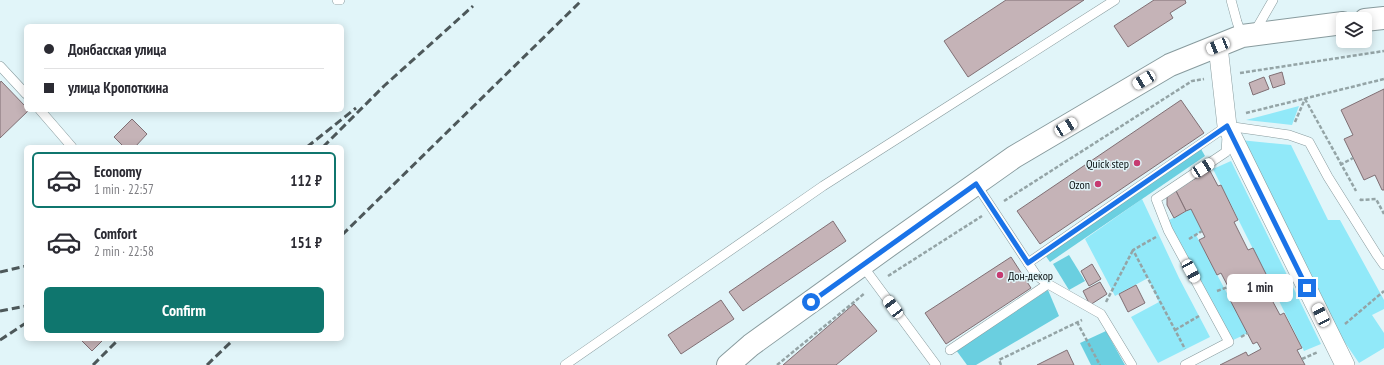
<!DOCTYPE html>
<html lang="en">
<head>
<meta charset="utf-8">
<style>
	:root { --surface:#fff; --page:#f2f2f3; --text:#2b2b33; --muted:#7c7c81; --line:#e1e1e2; --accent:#0f766e }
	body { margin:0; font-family:"PT Sans Narrow",sans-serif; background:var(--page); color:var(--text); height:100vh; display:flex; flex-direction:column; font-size:15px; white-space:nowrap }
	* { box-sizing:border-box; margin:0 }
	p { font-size:13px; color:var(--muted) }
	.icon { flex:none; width:22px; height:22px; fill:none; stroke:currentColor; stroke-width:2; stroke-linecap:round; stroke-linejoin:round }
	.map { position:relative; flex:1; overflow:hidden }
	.side { position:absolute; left:24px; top:145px; width:320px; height:196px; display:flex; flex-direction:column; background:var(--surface); border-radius:6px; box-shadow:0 2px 10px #0003 }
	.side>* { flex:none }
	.guide { position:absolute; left:24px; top:24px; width:320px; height:88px; border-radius:6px; box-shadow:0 2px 10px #0003; display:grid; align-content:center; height:88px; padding:0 20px; background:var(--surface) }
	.tools { position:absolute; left:1336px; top:12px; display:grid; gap:8px }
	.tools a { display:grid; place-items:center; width:36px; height:36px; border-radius:6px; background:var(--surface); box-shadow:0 2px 10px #0003; font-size:20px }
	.end { position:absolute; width:18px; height:18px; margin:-9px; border:5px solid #1a73e8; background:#fff; box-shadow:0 0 0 2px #fff }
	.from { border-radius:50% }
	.bubble { position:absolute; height:28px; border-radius:6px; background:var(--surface); box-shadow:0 2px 10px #0003; font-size:13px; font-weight:700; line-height:28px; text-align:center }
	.car { position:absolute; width:12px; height:24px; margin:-12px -6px; border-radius:5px; box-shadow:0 0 3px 1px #0007; background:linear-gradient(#fff 24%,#345 0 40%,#fff 0 76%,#345 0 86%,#fff 0) }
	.guide b { display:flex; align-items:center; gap:14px; height:38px; font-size:15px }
	.guide b+b { border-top:1px solid var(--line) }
	.guide i { width:10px; height:10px; background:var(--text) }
	ul { padding:7px 0 0; list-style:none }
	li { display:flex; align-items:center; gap:12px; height:56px; margin:0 8px 6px; padding:0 12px; border:2px solid transparent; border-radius:6px }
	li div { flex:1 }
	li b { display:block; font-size:15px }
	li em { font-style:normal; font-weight:700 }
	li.on { border-color:var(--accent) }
	li>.icon { width:36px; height:36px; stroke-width:1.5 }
	.cta { display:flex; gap:8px; margin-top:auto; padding:8px 20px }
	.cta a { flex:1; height:46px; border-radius:6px; background:var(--accent); color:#fff; font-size:16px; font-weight:700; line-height:46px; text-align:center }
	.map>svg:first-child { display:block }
</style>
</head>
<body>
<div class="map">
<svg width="1384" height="365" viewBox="0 0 1384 365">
	<rect width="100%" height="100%" fill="#e1f5f9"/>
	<!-- green -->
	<g fill="#91e9f9">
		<polygon points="1299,106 1292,125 1246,120"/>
		<polygon points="1240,140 1291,145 1328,220 1340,220 1384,300 1384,309 1372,315 1384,333 1384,348 1359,363 1337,331"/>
		<polygon points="1231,161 1321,344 1304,351 1213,169"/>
		<polygon points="1142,199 1179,278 1210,337 1158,363 1131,317 1159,302 1148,278 1115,296 1085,239"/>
		<polygon points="1191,209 1202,231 1196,235 1248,333 1229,342 1165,222"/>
	</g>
	<!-- forest -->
	<g fill="#6acfe0">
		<polygon points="1201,149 1205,156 1050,262 1045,255"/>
		<polygon points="1069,255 1085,281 1069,290 1053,264"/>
		<polygon points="1048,290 1059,316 976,365 967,365 956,350"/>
		<polygon points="1106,331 1125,365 1091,365 1080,343"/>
	</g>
	<!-- building -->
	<g fill="#c5b3b7" stroke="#806f74">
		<polygon points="1006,0 1084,0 968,77 944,41"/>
		<polygon points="1154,0 1185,0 1186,3 1170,13 1173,18 1128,47 1114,26"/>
		<polygon points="1282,72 1285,84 1273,88 1269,76"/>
		<polygon points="1264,77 1269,89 1253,95 1249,83"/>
		<polygon points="1,81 26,107 26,110 29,110 0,138 0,83"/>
		<polygon points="1384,89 1384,190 1382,190 1375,175 1364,180 1344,139 1353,135 1341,110"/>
		<polygon points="1181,100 1204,133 1040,244 1017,211"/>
		<polygon points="132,119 147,134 135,147 124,147 114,137"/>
		<polygon points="1210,171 1218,186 1221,185 1238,220 1234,222 1248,250 1253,248 1271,284 1265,287 1280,315 1284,313 1302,348 1297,350 1305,365 1220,365 1246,352 1248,356 1261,349 1257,342 1253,344 1229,298 1233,296 1221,273 1217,275 1199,240 1205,237 1191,209 1186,211 1175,189"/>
		<polygon points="1175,189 1186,211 1174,218 1167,205 1167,195"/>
		<polygon points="833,221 846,241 743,311 729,292"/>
		<polygon points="1011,257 1031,288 946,344 925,313"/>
		<polygon points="1092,264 1101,279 1089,286 1081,271"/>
		<polygon points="1100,282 1107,294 1090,305 1083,291"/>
		<polygon points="1136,285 1145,303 1128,312 1119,294"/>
		<polygon points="721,300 734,319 681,354 668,335"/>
		<polygon points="854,304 877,331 836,365 783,365"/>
		<polygon points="80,339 104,339 92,351"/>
		<polygon points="1067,350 1074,365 1037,365"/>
	</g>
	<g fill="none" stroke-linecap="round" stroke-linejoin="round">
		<!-- service casing -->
		<g stroke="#889b9e" stroke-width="10">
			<g id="service">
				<polyline points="337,0 340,0"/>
				<polyline points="1231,0 1237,22 1242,36"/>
				<polyline points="1254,33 1273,0"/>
				<polyline points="0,66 26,94"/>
				<polyline points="40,110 72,147"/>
				<polyline points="976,184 1036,275 1048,284 1101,314 1132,365"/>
				<polyline points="1028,263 1227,126 1289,135 1309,142 1328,177 1377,255 1384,265"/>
				<polyline points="862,265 936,365"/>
				<polyline points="950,350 1048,284"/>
				<polyline points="565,365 823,186 1115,0"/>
				<polyline points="1185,365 1229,342 1168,230 1156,199 1226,152 1227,136"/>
			</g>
		</g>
		<!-- minor casing -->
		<g stroke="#889b9e" stroke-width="20">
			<polyline id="minor" points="1218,46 1227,126 1345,365"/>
		</g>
		<!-- tertiary casing -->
		<g stroke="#889b9e" stroke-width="24">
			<g id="tertiary">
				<polyline points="1365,20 1384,18"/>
				<polyline points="728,365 751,345 884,249 1014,157 1170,65 1242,36 1343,23"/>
			</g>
		</g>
		<!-- path -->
		<g stroke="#94a4a6" stroke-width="2.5" stroke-dasharray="4 2" stroke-linecap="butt">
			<polyline points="1240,73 1384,51"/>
			<polyline points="1305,99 1356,191"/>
			<polyline points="1246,113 1384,79"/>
			<polyline points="1295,122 1305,99"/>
			<polyline points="1340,165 1353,158"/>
			<polyline points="1360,199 1361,200 1376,199 1384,214"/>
			<polyline points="1004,201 1192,81 1204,79"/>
			<polyline points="1156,237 1133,250 1185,349"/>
			<polyline points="1189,239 1202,231"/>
			<polyline points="888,276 982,216"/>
			<polyline points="1217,291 1228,287"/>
			<polyline points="1106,302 1133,250"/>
			<polyline points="1077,322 1100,365"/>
			<polyline points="1345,324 1384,291"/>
			<polyline points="1175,330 1199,316"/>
			<polyline points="1241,337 1248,333"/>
			<polyline points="1302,359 1318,352"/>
			<polyline points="777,365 865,293"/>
			<polyline points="1001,365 999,360 1082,320"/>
		</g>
		<!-- service -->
		<use href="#service" stroke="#fff" stroke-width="9"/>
		<!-- minor -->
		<use href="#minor" stroke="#fff" stroke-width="19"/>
		<!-- tertiary -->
		<use href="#tertiary" stroke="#fff" stroke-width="22"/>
		<!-- rail -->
		<g stroke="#4d585a" stroke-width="3" stroke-dasharray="8 4" stroke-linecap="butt">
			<polyline points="307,147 356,108"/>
			<polyline points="323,147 384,86 473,6"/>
			<polyline points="342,235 582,0"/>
			<polyline points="0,272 26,266"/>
			<polyline points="0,311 26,306"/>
			<polyline points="0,340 26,323"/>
			<polyline points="93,365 119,339"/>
			<polyline points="207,365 234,339"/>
		</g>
	</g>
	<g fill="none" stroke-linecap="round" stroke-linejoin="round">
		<!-- route -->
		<polyline stroke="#1a73e8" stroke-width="5" points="811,302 976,184 1028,263 1227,126 1307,288"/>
	</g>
	<!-- markers -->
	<g fill="#c63b71" stroke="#e1f5f9" stroke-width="1.5">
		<circle cx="1137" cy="163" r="4"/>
		<circle cx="1098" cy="184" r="4"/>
		<circle cx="1000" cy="275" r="4"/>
	</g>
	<g text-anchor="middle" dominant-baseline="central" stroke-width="3" stroke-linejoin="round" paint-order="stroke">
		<!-- poi labels -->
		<g font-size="12" fill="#0a1112" stroke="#e1f5f9" text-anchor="end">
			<text x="1129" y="163">Quick step</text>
			<text x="1090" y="184">Ozon</text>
			<text x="1008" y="275" text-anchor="start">Дон-декор</text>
		</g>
	</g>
</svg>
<div class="tools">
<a><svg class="icon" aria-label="layers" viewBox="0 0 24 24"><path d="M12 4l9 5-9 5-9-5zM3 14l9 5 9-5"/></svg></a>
</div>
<i class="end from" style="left:811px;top:302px"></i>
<i class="end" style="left:1307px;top:288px"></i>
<div class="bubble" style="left:1227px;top:274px;width:66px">1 min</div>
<i class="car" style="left:1218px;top:46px;rotate:248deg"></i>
<i class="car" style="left:1144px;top:80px;rotate:239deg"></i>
<i class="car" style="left:1066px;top:127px;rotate:59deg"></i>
<i class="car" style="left:1203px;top:168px;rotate:57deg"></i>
<i class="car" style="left:1191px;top:271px;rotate:151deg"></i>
<i class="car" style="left:893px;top:307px;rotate:323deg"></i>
<i class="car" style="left:1321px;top:315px;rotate:334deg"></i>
<div class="guide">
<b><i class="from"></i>Донбасская улица</b>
<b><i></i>улица Кропоткина</b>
</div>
<section class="side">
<ul>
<li class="on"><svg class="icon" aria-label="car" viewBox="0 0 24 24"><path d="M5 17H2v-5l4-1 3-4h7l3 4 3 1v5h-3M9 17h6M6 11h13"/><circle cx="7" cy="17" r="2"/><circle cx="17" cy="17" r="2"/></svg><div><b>Economy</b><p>1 min · 22:57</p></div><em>112 ₽</em></li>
<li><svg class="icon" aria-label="car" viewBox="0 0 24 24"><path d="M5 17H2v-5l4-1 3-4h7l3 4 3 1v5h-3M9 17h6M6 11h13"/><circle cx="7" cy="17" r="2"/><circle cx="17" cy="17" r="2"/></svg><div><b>Comfort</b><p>2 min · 22:58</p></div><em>151 ₽</em></li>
</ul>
<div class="cta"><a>Confirm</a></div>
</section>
</div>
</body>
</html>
